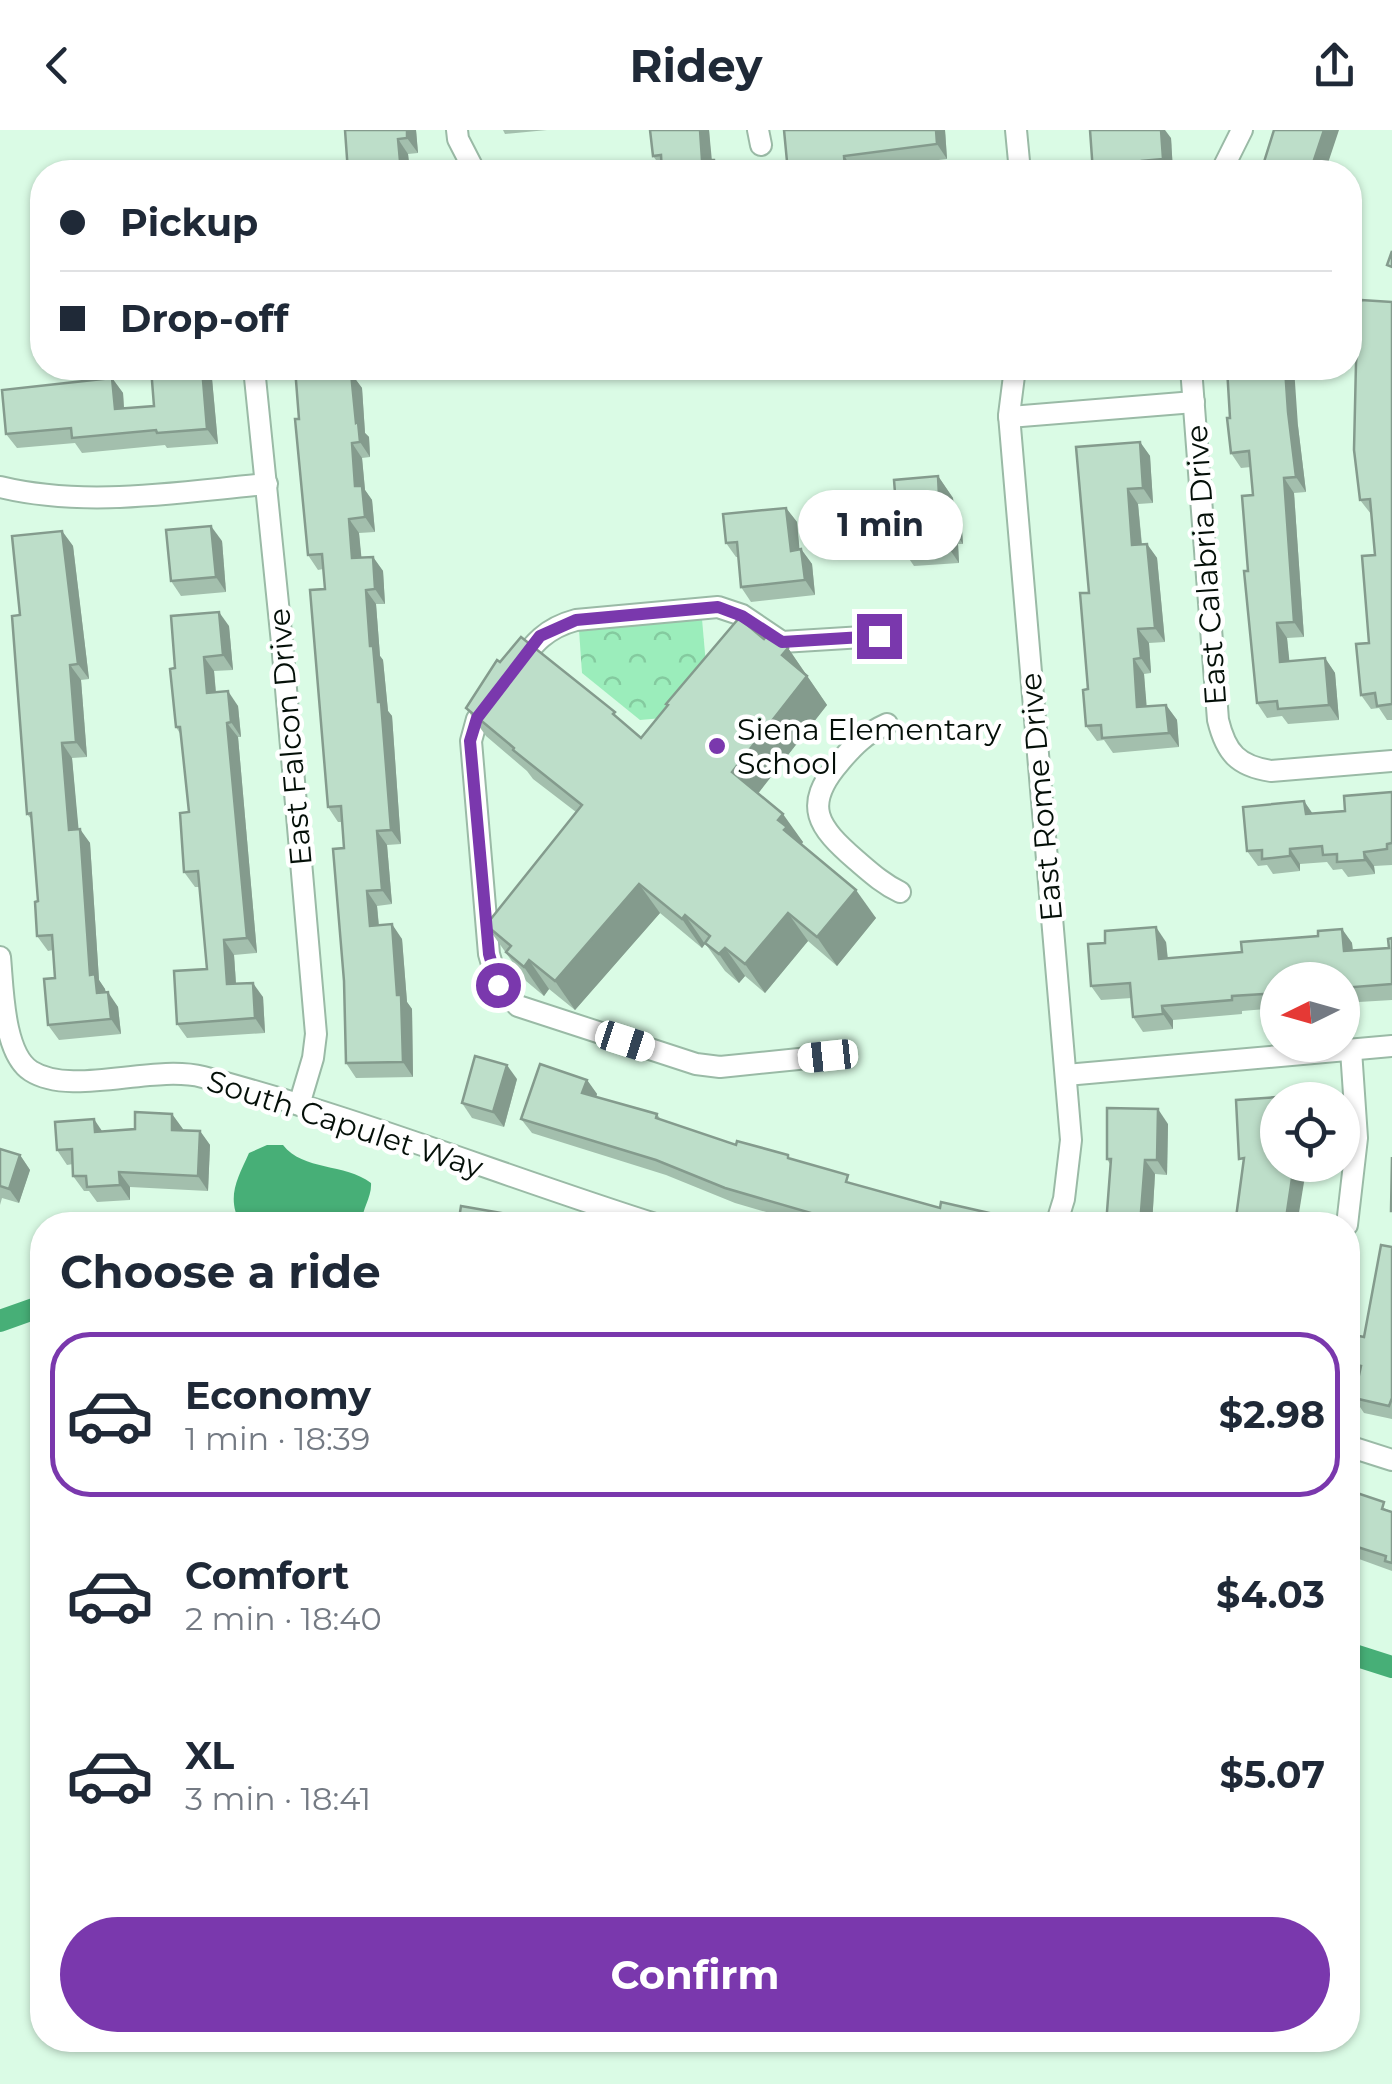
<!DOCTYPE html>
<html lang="en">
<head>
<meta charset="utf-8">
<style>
	:root { --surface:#fff; --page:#f2f2f3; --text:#1f2937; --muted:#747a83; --line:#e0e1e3; --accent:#7a38ad }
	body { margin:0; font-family:Montserrat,sans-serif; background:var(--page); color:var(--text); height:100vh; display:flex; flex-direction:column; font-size:38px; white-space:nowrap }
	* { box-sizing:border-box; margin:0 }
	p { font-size:32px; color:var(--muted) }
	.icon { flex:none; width:55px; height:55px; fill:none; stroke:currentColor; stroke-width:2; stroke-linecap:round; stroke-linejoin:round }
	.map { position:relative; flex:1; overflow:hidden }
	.sheet { position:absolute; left:30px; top:1082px; width:1330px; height:840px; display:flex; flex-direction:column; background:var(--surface); border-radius:40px; box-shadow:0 2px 8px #0004 }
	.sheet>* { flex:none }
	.guide { position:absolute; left:30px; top:30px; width:1332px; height:220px; border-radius:40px; box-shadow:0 2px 8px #0004; display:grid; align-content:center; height:220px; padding:0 30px; background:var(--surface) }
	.needle { width:65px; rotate:265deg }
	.controls { position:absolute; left:1260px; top:832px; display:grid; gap:20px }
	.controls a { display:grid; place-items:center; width:100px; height:100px; border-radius:50%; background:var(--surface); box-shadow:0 2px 8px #0004; font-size:50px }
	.end { position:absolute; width:45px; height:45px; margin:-22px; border:12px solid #7a38ad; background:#fff; box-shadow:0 0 0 5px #fff }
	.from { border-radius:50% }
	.bubble { position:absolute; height:70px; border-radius:35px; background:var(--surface); box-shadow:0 2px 8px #0004; font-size:32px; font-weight:700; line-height:70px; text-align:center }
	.car { position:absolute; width:30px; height:60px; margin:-30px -15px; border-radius:12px; box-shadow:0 0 8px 2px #0007; background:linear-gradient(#fff 24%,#345 0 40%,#fff 0 76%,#345 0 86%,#fff 0) }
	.guide b { display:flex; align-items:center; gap:35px; height:95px; font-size:38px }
	.guide b+b { border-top:2px solid var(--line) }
	.guide i { width:25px; height:25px; background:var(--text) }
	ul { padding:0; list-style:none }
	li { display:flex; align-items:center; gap:30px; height:165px; margin:0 20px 15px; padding:0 10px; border:5px solid transparent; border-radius:40px }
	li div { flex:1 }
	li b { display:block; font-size:38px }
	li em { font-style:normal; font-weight:700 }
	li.selected { border-color:var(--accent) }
	li>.icon { width:90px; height:90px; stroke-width:1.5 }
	h2 { padding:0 30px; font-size:45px; line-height:120px }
	.primary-button { display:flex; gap:20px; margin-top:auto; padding:20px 30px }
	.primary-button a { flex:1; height:115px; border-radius:60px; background:var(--accent); color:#fff; font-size:40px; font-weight:700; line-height:115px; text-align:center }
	header { display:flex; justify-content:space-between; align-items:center; height:130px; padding:0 30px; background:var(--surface); font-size:45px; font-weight:700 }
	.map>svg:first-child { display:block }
</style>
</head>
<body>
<header><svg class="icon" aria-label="back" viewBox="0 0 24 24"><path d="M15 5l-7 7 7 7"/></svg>Ridey<svg class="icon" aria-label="share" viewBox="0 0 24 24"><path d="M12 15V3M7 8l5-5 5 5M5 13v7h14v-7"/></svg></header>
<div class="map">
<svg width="1392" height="1954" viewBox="0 0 1392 1954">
	<defs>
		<pattern id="forest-crowns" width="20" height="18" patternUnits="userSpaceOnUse" patternTransform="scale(2.5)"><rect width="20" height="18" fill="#9bedbb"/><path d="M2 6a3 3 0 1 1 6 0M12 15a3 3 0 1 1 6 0" fill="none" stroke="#84ca9f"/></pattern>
	</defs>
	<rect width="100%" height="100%" fill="#dafbe5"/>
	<!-- forest -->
	<polygon fill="url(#forest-crowns)" points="702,489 707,546 674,587 640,590 582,543 579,500"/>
	<!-- water -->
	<path fill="#47af77" d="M267,1015h16c20,26 62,18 88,38 1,15 -10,26 -9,42h-121c-15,-28 -4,-45 8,-72z"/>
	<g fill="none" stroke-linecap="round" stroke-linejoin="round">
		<!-- canal -->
		<g stroke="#47af77" stroke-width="22">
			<polyline points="0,1191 42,1176"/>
			<polyline points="1348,1523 1392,1537"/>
		</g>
		<!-- minor casing -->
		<g stroke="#9abaa6" stroke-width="24">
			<g id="minor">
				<polyline points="457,0 458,9 475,42"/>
				<polyline points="758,0 761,15"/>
				<polyline points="1016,0 1020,42"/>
				<polyline points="1221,42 1242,0"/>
				<polyline points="254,238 282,513 316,904 313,928 299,975"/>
				<polyline points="1015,238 1009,285 1071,1010 1064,1069 1056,1095"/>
				<path d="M1191,238l27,352c8,33 20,46 53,51l121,-10"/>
				<polyline points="1009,287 1194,272"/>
				<path d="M0,357c86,21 179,5 267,-3"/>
				<path d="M516,537c18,-24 30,-39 60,-47l142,-13 24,8 40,27 97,-6"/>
				<polyline points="490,572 477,589 471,611 489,824 498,855 518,876 696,934 720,937 828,926"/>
				<path d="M887,594c-22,10 -33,21 -48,39 -37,43 -21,64 17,97 14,12 27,24 44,32"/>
				<path d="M0,827c3,30 3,96 31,114 41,26 121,-7 172,6 154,40 303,100 455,148"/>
				<polyline points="1066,945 1392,916"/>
				<polyline points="1347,1095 1357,1008 1351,920"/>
				<polyline points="1348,1316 1392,1330"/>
			</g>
		</g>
		<!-- minor -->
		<use href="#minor" stroke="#fff" stroke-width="20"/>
	</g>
	<!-- wall -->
	<g fill="#a3bfad">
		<polygon points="345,0 416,0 418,23 408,24 410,42 348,42"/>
		<polygon points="503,0 547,0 505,4"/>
		<polygon points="650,0 709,0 711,30 662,38 653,26"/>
		<polygon points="784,0 945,0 947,29 854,40 854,42 788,42"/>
		<polygon points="1171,8 1173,42 1093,42"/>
		<polygon points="1392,172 1392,590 1387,590 1379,578 1371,579 1361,565 1369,513 1375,425 1371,384 1360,370"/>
		<polygon points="211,238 218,314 167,318 165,315 82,323 75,313 17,318 6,304 112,248 123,263 124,279 154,276"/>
		<polygon points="295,238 350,238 351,244 362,258 365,303 369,307 370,327 362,328 365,360 372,370 375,402 359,403 361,428 373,427 383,441 385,474 376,474 380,526 383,530 388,581 392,586 401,714 387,715 392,774 377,776 379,795 402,809 407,872 412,879 413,947 356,948 346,933 344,718 342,692 338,692 328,677 325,459 323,439 318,440 308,425"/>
		<polygon points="1230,288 1298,296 1306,362 1294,363 1304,507 1287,508 1289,531 1325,528 1335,543 1339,590 1288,594 1282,586 1267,588 1257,573 1248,441 1253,365 1251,337 1241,338 1231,323"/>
		<polygon points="1140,312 1150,326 1153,373 1138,374 1142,414 1147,414 1157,428 1165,512 1149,513 1151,543 1144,544 1146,576 1166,575 1177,590 1179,617 1113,623 1104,610 1097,611 1086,596 1089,463"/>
		<polygon points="938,346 953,368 954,377 961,387 963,414 958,414 959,433 914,436 899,414"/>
		<polygon points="786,378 797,392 799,420 801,419 812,434 815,465 751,472 741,457 738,427 736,427 726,413"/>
		<polygon points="62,401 73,416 89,549 81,550 87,627 72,628 78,699 90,713 99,850 105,859 106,862 118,877 121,904 59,910 48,895 55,848 53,820 48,821 37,806 38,771 31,689 27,684 20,485"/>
		<polygon points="222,411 226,462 181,466 171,451"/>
		<polygon points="229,496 233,540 214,541 216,562 238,576 241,607 238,607 257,823 234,825 236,854 263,867 265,903 187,908 177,894 207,839 200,757 195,757 184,742 189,682 181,605 176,597 175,538"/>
		<polygon points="764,509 788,518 827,575 758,663 803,712 802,714 876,788 837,836 808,811 765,863 745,846 739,853 725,841 707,816 705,814 702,818 660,783 575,880 549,859 544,866 526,851 486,795 576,682 533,649 527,641 486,606 466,578 621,591 641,608"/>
		<polygon points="1392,662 1392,735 1374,736 1375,744 1348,747 1342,739 1333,740 1327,732 1300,734 1300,741 1273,744 1267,735 1258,736 1247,721 1304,671 1313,684 1345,681"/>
		<polygon points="1342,799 1352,813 1353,821 1389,818 1392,808 1392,870 1342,873 1342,850 1278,850 1278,878 1242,881 1242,884 1173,890 1173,899 1143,902 1133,887 1132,868 1101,870 1091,856 1166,812 1168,829 1242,822 1318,806"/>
		<polygon points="517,949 504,997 472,988 462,973"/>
		<polygon points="587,950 597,964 596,967 657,984 661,990 736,1015 791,1029 854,1055 1004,1095 811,1095 735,1073 666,1045 532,1003 521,989"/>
		<polygon points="172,984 183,1000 200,1001 210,1015 208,1061 130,1057 130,1070 97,1072 89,1061 84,1061 73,1046 73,1034 67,1035 57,1020 102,1001 135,999"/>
		<polygon points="1168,994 1167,1045 1155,1044 1152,1095 1106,1095 1110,1034 1107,1029"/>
		<polygon points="0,1019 20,1025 30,1040 19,1073 2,1068 0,1075"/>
		<polygon points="1392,1117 1392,1289 1364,1283 1354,1268 1358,1248 1354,1247 1348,1238 1348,1213 1364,1207"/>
		<polygon points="1348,1360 1392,1382 1392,1441 1348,1425"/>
	</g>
	<!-- shaded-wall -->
	<g fill="#849b8d">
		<polygon points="407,0 416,0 418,23 407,8"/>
		<polygon points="700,0 709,0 713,42 702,30"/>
		<polygon points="936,0 945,0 947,29 937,14"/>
		<polygon points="1161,0 1165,0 1171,8 1173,42 1163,29"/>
		<polygon points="1324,0 1339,0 1325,42 1310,42"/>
		<polygon points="398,9 408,24 410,42 401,42"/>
		<polygon points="844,26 854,40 854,42 849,42 845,37"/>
		<polygon points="714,30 723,42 715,42"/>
		<polygon points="1142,31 1150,42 1143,42"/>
		<polygon points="202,238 211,238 218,314 207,299"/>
		<polygon points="341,238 350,238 352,259 342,244"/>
		<polygon points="1285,238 1294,238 1298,296 1306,362 1296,347 1288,282"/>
		<polygon points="351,243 362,258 365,303 369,307 370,327 360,312 356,293"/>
		<polygon points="112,248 123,263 125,294 115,279"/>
		<polygon points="1140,312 1150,326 1153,373 1143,358"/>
		<polygon points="352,313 362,328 365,360 372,370 375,402 365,387 355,356"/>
		<polygon points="938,346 953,368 954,377 961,387 963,414 948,392 939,366"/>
		<polygon points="1284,348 1294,363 1304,507 1294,492"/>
		<polygon points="1128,359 1138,374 1143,430 1132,415"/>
		<polygon points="786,378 797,392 801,435 791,421"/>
		<polygon points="349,389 359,403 363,443 352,428"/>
		<polygon points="942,392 958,414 959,433 944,411"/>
		<polygon points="211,396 222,411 226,462 216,447"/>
		<polygon points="62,401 73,416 89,549 78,534"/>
		<polygon points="1147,414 1157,428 1165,512 1155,498"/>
		<polygon points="801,419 812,434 815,465 805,450"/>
		<polygon points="373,427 383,441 385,474 375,459"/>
		<polygon points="366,460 376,474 380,526 383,530 388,581 392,586 401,714 391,700 378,572 370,516"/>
		<polygon points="219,482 229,496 233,540 223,525"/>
		<polygon points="1277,493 1287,508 1291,546 1280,532"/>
		<polygon points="1138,499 1149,513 1151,543 1141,528"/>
		<polygon points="788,518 827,575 753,670 732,642 782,525"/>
		<polygon points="204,527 214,541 217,578 207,563"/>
		<polygon points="1325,528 1335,543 1339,590 1329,575"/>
		<polygon points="1134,529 1144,544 1148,592 1137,577"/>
		<polygon points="70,535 81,550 87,627 76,612"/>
		<polygon points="228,561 238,576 241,607 231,592"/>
		<polygon points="1166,575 1177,590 1179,617 1169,603"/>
		<polygon points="227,593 238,607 257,823 247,808"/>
		<polygon points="62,613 72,628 80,714 69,700"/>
		<polygon points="1304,671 1314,686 1306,684"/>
		<polygon points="783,684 803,712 800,716 804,728 778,690"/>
		<polygon points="80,699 90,713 99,850 105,859 107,878 97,863 90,845"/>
		<polygon points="377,701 387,715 392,774 382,760"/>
		<polygon points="1290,719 1300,734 1300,741 1290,726"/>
		<polygon points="1364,722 1374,736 1375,744 1365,730"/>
		<polygon points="639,754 660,783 575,880 555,851"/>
		<polygon points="856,760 876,788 837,836 817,807"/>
		<polygon points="367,761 377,776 380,811 370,796"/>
		<polygon points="788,783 808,811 765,863 745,834"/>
		<polygon points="685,785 705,814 702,818 682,789"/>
		<polygon points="392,794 402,809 407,872 412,879 413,947 403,932"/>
		<polygon points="1156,797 1166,812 1169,844 1159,829"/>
		<polygon points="1342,799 1352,813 1354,836 1344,821"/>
		<polygon points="224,810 234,825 237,869 227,854"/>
		<polygon points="725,818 745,846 739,853 719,824"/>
		<polygon points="529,830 549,859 544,866 524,837"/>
		<polygon points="253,853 263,867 265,903 255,888"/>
		<polygon points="108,862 118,877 121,904 111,889"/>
		<polygon points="1162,876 1173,890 1173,899 1163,884"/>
		<polygon points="507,935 517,949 504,997 493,982"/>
		<polygon points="587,950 597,964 593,978 582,963"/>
		<polygon points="1158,979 1168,994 1167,1045 1157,1030"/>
		<polygon points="172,984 183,999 182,1014 172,1000"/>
		<polygon points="94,989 104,1004 95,1002"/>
		<polygon points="200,1001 210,1015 208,1061 198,1046"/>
		<polygon points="20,1025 30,1040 19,1073 9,1059"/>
		<polygon points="1145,1030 1155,1044 1152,1095 1140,1095"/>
		<polygon points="1294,1035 1305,1035 1306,1040 1297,1095 1285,1095"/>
		<polygon points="119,1042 130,1057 130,1070 120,1055"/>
		<polygon points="998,1085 1004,1095 995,1095"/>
	</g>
	<!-- building -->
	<g fill="#bddec9" stroke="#849b8d" stroke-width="2.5">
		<polygon points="345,0 407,0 407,8 398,9 401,42 348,42"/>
		<polygon points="650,0 700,0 702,30 714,30 715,42 662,42 661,25 653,26"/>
		<polygon points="784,0 936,0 937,14 844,26 845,37 814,40 814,42 788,42"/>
		<polygon points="1090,0 1161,0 1163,29 1142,31 1143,42 1093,42"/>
		<polygon points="1274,0 1324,0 1310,42 1263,42 1264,32"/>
		<polygon points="1392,121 1392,137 1387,135"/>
		<polygon points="1361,170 1392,172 1392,574 1377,576 1375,563 1361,565 1356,514 1369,513 1362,426 1375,425 1370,369 1360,370 1354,320 1356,233"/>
		<polygon points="151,238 202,238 207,299 157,303 156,300 72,308 71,298 6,304 2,260 112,248 115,279 154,276"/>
		<polygon points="295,238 341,238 342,244 351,243 356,293 358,292 360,312 352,313 355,356 362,356 365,387 349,389 352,428 373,427 375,459 366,460 370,516 373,516 378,572 381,572 391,700 377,701 382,760 367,761 370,796 392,794 397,865 401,865 403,932 346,933 344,851 333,719 344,718 341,676 328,677 310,460 325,459 322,424 308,425 295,289 299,289"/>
		<polygon points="1227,238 1285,238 1288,282 1296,347 1284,348 1294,492 1277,493 1280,532 1325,528 1329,575 1278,579 1277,571 1257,573 1244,441 1248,441 1242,366 1253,365 1249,321 1231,323 1227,288 1230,288"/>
		<polygon points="1140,312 1143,358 1128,359 1132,415 1147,414 1155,498 1138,499 1141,528 1134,529 1137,577 1166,575 1169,603 1102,608 1101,595 1086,596 1083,560 1088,559 1080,463 1089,463 1076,317"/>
		<polygon points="938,346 939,366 946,366 948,392 942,392 944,411 899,414 894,350"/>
		<polygon points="786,378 791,421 801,419 805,450 741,457 737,412 726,413 723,384"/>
		<polygon points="211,396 216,447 171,451 166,400"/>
		<polygon points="62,401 78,534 70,535 76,612 62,613 69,700 80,699 90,845 95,844 97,863 108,862 111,889 48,895 44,849 55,848 52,805 37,806 35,772 38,771 31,683 27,684 12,486 20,485 12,406"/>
		<polygon points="219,482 223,525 204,527 207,563 228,561 231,592 227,593 247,808 224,810 227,854 253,853 255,888 177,894 174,841 207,839 198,741 184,742 180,683 189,682 180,597 176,597 170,539 175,538 171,486"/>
		<polygon points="739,488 764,509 770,502 788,518 782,525 807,546 732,642 783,684 778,690 787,697 784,700 856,760 817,807 788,783 745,834 725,818 719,824 705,813 710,806 685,785 682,789 639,754 555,851 529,830 524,837 506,822 511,816 486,795 582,675 513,620 514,618 466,578 497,530 500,532 521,507 615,582 613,584 641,608 668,575 666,574"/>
		<polygon points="1392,662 1392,713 1387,714 1387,719 1364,722 1365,730 1337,732 1337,724 1323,725 1322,716 1290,719 1290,726 1262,729 1262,720 1247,721 1243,677 1304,671 1306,684 1345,681 1344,666"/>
		<polygon points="1156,797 1159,829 1242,822 1241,812 1318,806 1318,801 1342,799 1344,821 1389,818 1388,809 1392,808 1392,854 1342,858 1342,850 1278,850 1278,863 1232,866 1232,870 1162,876 1163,884 1133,887 1130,853 1091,856 1088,814 1105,813 1105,801"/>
		<polygon points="475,926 507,935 493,982 462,973"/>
		<polygon points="540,934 587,950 582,963 657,984 656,988 736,1015 737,1011 788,1025 788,1028 848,1045 846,1052 940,1078 941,1072 998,1085 995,1095 852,1095 725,1058 656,1030 521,989"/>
		<polygon points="1291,966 1292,970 1278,970 1278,1035 1294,1035 1285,1095 1235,1095 1244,1028 1239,1029 1236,970"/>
		<polygon points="1107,978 1158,979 1157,1030 1145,1030 1140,1095 1106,1095 1111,1029 1107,1029"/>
		<polygon points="135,982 172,984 172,1000 200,1001 198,1046 119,1042 120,1055 87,1057 86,1046 73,1046 72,1019 57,1020 55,992 94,989 95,1002 135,999"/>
		<polygon points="0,1019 20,1025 9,1059 0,1056"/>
		<polygon points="1392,1027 1392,1081 1391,1081"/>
		<polygon points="461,1076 518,1086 544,1095 458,1095"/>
		<polygon points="1381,1115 1392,1117 1392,1268 1389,1276 1354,1268 1361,1236 1348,1233 1348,1213 1349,1204 1364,1207"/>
		<polygon points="1348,1360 1384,1372 1382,1379 1392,1382 1392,1433 1385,1431 1386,1426 1348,1414"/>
	</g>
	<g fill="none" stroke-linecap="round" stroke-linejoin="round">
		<!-- route -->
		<polyline stroke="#7a38ad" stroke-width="12" points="498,855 489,824 470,611 477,588 540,506 576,490 718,477 742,486 782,512 879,506"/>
	</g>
	<!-- markers -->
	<circle fill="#7a38ad" stroke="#fff" stroke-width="4" cx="717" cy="616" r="10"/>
	<g text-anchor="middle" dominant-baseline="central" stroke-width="9" stroke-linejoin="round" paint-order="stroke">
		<!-- street labels -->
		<g font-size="30" fill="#040f08" stroke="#fff">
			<text transform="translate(1206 435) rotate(-94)">East Calabria Drive</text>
			<text transform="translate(290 607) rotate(-95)">East Falcon Drive</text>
			<text transform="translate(1041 667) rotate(-95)">East Rome Drive</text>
			<text transform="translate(345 994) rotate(18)">South Capulet Way</text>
		</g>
		<!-- poi labels -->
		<g font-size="30" fill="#040f08" stroke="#fff" text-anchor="start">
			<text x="737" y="599">Siena Elementary<tspan x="737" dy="34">School</tspan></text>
		</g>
	</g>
</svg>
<div class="controls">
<a><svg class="needle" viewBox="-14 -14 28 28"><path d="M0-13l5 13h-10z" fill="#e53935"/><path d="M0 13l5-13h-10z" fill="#747a83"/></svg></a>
<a><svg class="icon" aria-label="locate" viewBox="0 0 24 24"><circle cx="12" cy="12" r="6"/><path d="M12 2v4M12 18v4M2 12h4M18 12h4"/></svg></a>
</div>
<i class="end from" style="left:498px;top:855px"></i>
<i class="end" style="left:879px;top:506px"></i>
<div class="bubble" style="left:798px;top:360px;width:165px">1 min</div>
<i class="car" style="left:625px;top:911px;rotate:108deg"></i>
<i class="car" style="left:828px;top:926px;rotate:264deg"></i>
<div class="guide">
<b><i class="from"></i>Pickup</b>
<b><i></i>Drop-off</b>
</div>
<section class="sheet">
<h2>Choose a ride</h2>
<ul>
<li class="selected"><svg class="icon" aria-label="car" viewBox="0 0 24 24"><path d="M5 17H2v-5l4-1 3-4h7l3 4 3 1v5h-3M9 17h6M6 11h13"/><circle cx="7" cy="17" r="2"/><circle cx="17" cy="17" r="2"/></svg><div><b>Economy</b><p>1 min · 18:39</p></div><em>$2.98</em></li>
<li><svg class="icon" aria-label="car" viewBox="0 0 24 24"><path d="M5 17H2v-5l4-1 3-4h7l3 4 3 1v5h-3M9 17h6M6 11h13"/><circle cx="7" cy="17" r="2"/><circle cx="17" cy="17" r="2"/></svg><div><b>Comfort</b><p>2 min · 18:40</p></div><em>$4.03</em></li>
<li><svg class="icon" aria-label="car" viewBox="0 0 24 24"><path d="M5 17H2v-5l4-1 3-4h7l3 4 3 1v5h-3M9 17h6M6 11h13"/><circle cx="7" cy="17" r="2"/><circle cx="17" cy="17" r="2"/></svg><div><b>XL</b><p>3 min · 18:41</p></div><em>$5.07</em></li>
</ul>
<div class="primary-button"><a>Confirm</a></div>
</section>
</div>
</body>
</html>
